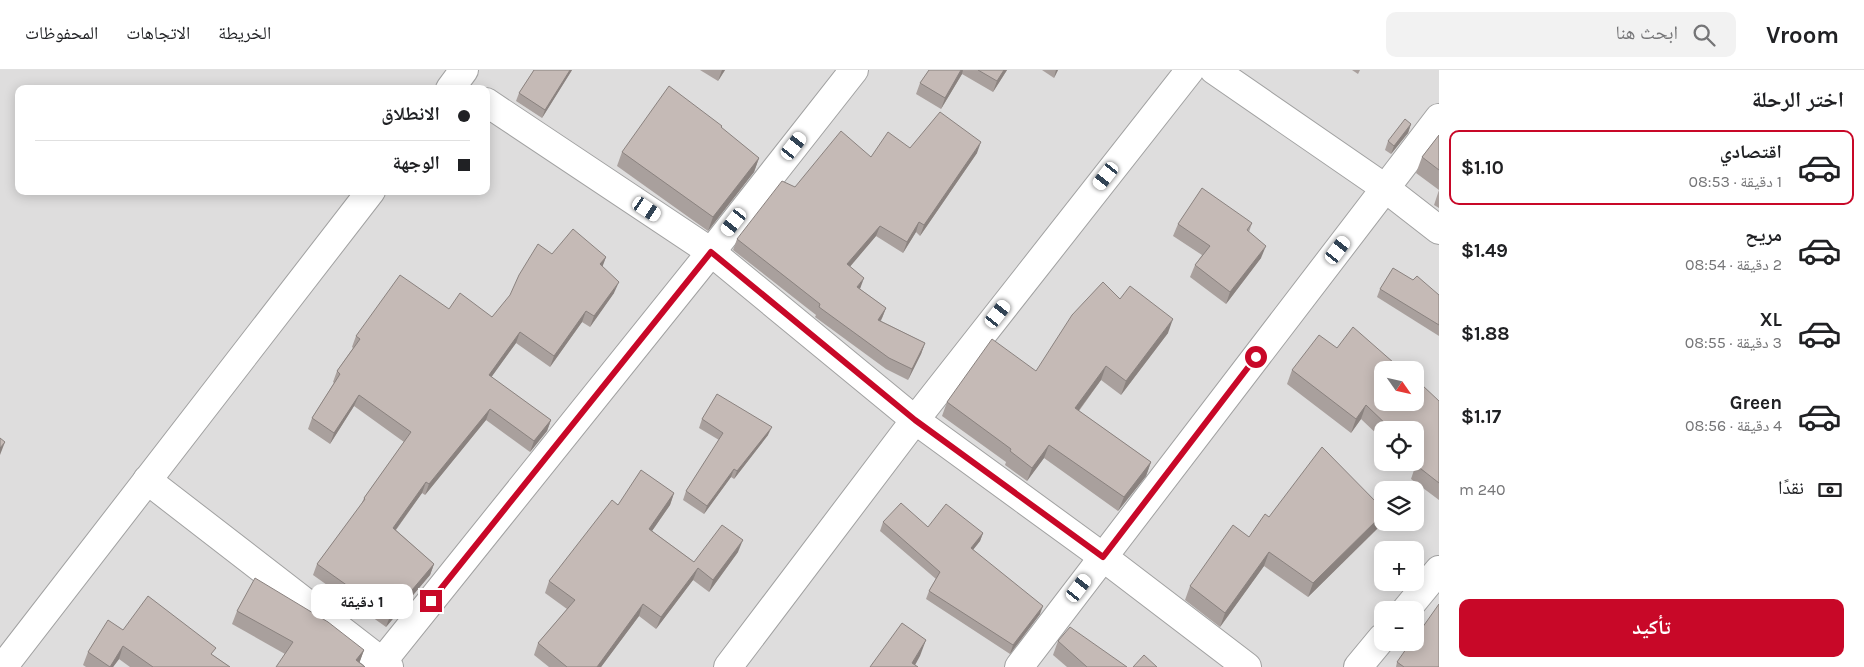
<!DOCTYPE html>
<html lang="ar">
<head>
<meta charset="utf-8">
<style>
	:root { --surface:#fff; --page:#f2f2f2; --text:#202124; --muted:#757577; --line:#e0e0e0; --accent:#c80828 }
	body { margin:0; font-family:Karla,"Noto Naskh Arabic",sans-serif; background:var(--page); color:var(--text); direction:rtl; height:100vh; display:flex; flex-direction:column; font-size:19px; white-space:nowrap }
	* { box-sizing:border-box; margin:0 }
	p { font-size:16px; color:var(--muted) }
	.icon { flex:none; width:28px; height:28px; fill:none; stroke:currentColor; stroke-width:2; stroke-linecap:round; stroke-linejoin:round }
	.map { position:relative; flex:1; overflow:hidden; direction:ltr }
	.sheet { display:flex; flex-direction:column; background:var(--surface); width:425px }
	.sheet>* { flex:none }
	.banner { position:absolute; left:15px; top:15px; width:475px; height:110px; border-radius:10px; box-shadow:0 2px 12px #0003; direction:rtl; display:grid; align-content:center; height:110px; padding:0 20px; background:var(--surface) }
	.needle { width:32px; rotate:124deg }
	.buttons { position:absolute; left:1374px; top:291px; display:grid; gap:10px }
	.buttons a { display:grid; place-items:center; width:50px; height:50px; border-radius:10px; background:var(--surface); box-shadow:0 2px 12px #0003; font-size:25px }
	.end { position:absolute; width:22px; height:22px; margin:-11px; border:6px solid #c80828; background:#fff; box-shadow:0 0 0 2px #fff }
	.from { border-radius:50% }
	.bubble { position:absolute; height:35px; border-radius:10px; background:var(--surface); box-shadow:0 2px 12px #0003; font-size:16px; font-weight:700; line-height:35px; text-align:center; direction:rtl }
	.car { position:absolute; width:15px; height:30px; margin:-15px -8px; border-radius:6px; box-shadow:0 0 4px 1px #0007; background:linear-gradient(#fff 24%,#345 0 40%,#fff 0 76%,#345 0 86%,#fff 0) }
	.banner b { display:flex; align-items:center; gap:18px; height:48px; font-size:19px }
	.banner b+b { border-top:1px solid var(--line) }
	.banner i { width:12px; height:12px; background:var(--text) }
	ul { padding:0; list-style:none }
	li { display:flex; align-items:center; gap:15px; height:75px; margin:0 10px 8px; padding:0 10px; border:2px solid transparent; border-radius:10px }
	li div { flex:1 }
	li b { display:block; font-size:19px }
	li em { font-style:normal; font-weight:700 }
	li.current { border-color:var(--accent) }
	li>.icon { width:45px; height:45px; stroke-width:1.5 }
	h2 { padding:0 20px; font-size:22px; line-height:60px }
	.pay { display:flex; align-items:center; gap:12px; height:55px; padding:0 20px; font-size:19px }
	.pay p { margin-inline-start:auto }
	.cta { display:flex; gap:10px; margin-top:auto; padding:10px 20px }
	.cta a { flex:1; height:58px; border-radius:10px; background:var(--accent); color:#fff; font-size:20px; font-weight:700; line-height:58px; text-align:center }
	header { display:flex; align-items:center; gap:30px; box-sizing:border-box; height:70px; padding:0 25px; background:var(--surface); border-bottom:1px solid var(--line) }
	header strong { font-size:24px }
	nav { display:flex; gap:28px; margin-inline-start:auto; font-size:18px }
	.search { width:350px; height:45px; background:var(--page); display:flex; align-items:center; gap:12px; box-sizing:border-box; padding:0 18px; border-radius:10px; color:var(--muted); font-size:19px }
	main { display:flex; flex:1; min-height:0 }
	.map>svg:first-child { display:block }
</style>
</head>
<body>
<header>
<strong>Vroom</strong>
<div class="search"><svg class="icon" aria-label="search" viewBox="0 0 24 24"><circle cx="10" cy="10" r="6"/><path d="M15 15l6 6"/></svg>ابحث هنا</div>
<nav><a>الخريطة</a><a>الاتجاهات</a><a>المحفوظات</a></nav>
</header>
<main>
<section class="sheet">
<h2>اختر الرحلة</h2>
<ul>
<li class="current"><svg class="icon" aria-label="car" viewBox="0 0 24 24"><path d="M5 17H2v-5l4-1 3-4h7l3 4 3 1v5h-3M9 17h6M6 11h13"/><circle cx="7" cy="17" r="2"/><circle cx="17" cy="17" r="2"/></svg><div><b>اقتصادي</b><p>1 دقيقة · 08:53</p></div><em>$1.10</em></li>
<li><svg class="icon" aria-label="car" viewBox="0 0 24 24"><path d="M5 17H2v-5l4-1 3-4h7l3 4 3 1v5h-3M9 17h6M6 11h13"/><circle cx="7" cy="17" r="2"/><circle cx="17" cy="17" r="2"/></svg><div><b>مريح</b><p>2 دقيقة · 08:54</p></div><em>$1.49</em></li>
<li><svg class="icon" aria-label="car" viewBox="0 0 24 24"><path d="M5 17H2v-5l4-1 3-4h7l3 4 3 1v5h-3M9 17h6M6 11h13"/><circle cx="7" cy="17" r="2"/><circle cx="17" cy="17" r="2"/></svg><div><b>XL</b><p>3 دقيقة · 08:55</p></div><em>$1.88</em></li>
<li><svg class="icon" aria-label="car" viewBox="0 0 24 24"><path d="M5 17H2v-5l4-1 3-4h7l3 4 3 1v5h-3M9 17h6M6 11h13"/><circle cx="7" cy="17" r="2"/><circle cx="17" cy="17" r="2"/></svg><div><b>Green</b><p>4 دقيقة · 08:56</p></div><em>$1.17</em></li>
</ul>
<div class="pay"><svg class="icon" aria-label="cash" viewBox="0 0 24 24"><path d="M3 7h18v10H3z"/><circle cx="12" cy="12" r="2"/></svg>نقدًا<p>240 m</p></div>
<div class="cta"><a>تأكيد</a></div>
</section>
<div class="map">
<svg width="1439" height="597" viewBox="0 0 1439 597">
	<rect width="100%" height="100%" fill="#f0ebe7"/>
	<!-- residential -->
	<path fill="#dedddd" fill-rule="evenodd" d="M0,0h1439v597h-1439zM19,19h467v102h-467zM1382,300h33v32h-33zM1382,360h33v32h-33zM1382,420h33v32h-33zM1382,480h33v32h-33zM1382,540h33v32h-33z"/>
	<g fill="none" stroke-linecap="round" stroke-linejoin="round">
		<!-- street casing -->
		<g stroke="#a1a1a1" stroke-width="30">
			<g id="street">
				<polyline points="1214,0 1385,118 1439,160"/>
				<polyline points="450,19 464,0"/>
				<polyline points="486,32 711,182 915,350 1103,487 1247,597"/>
				<polyline points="147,410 389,597"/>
				<polyline points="1406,540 1439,500"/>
				<polyline points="3,597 371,121"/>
				<polyline points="378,597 711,182 854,0"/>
				<polyline points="728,597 915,350 1190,0"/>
				<polyline points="1019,597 1439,48"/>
				<polyline points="1358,597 1382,568"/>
			</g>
		</g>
		<!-- street -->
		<use href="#street" stroke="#fff" stroke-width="28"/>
	</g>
	<!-- wall -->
	<g fill="#a9a09d">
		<polygon points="534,0 572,0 542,48 516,31 519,23"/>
		<polygon points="700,0 725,0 718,11"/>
		<polygon points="929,0 1007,0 993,22 962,4 941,39 916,24 920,13"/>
		<polygon points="1042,0 1058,0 1054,8"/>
		<polygon points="1352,0 1360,0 1358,4"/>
		<polygon points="1411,54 1408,63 1391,84 1385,80 1388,71"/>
		<polygon points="721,58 759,88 754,102 708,161 617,96 622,82"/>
		<polygon points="1439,65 1439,138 1434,135 1439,120 1416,103 1422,87"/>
		<polygon points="977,83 920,166 916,162 903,183 876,166 850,196 860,219 886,238 882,248 881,251 925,273 921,284 908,310 886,299 815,247 816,245 733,180 737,169 795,117 871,87"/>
		<polygon points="1252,153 1249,162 1261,188 1226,234 1190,207 1195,195 1202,185 1173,166 1178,154"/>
		<polygon points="552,184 606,187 602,196 614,223 590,257 582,252 550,297 516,273 491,307 551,350 547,361 530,382 486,350 425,425 422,423 396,460 434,494 430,505 386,557 313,505 317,494 361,435 364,428 404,372 354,336 330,374 308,359 312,348 334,313 333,312 337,301 353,278 352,277 356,266 449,239 492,247"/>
		<polygon points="1380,219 1439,225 1439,266 1377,227"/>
		<polygon points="1120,229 1168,263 1121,325 1101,310 1079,341 1151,392 1146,406 1118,441 1044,388 1027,411 1005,395 1006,392 942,346 947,332 1036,301"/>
		<polygon points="1337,278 1382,300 1439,331 1439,430 1411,409 1414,400 1406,392 1415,392 1415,360 1382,360 1382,369 1361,349 1351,363 1287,314 1292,300"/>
		<polygon points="702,349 768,365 734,409 731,407 704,444 683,430 686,421 719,370 699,358"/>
		<polygon points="674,423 670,435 652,461 694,492 738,482 709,522 693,510 656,559 639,546 601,597 549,597 534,585 538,573 567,539 545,523 549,511 618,435"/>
		<polygon points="1269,447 1381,455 1308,527 1264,496 1220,557 1185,530 1190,516 1249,467"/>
		<polygon points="883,452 983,463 980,471 973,480 1040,544 1010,584 926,529 929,521 936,509 880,461"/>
		<polygon points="237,541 364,580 359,593 285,584 232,554"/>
		<polygon points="123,560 213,585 230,597 130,597 119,589 113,597 86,597 83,595 88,582"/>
		<polygon points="1058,571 1127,597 1067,597 1053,585"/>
		<polygon points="1397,592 1439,597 1396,597"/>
	</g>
	<!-- shaded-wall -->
	<g fill="#8a827f">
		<polygon points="570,0 572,0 542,48 545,40"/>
		<polygon points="722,0 725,0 718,11"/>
		<polygon points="961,0 963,0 962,4 941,39 945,28"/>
		<polygon points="1004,0 1007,0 993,22 997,11"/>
		<polygon points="1056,0 1058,0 1054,8"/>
		<polygon points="1411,54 1408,63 1391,84 1394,76"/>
		<polygon points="981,72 977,83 920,166 924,155"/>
		<polygon points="759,88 754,102 708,161 713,147"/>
		<polygon points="919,152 916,162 903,183 907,172"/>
		<polygon points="880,156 876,166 843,205 847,194"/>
		<polygon points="1266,176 1261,188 1226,234 1230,222"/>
		<polygon points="606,187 602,198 600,194"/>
		<polygon points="864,208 860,219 857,217"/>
		<polygon points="619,212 614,223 590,257 594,246"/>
		<polygon points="886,238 882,248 874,260 878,250"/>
		<polygon points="586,241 582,252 550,297 554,286"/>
		<polygon points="1173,249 1168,263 1121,325 1126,311"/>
		<polygon points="520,262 516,273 485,316 489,305"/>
		<polygon points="925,273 921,284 908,310 912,299"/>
		<polygon points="1106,296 1101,310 1070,352 1075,338"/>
		<polygon points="359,325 354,336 330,374 334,363"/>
		<polygon points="1366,335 1361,349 1351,363 1356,349"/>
		<polygon points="490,339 486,350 425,425 429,414"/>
		<polygon points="551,350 547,361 530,382 534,371"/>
		<polygon points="772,357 768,365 734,409 737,401"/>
		<polygon points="5,372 0,385 0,378"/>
		<polygon points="1049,375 1044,388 1027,411 1032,398"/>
		<polygon points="1151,392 1146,406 1118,441 1124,427"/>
		<polygon points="734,399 731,407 704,444 707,436"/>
		<polygon points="426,412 422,423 389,469 393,458"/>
		<polygon points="674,423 670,435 645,471 649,459"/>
		<polygon points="1382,445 1382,451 1381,455 1308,527 1313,513"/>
		<polygon points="983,463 980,471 968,486 971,478"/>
		<polygon points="743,470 738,482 709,522 713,510"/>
		<polygon points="1269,482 1264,496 1220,557 1225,543"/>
		<polygon points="434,494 430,505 386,557 390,546"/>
		<polygon points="698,498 693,510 656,559 661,547"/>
		<polygon points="643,534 639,546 601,597 597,597"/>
		<polygon points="1043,536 1040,544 1010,584 1013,575"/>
		<polygon points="926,570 920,586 914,597 912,593"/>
		<polygon points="123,576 119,589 113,597 110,597"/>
		<polygon points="364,580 359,594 356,590"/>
	</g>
	<!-- building -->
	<g fill="#c5bab6" stroke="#8a827f">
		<polygon points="534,0 570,0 545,40 519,23"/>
		<polygon points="929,0 961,0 945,28 920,13"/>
		<polygon points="978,0 1004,0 997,11"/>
		<polygon points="669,16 722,56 721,57 759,88 713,147 622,82"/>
		<polygon points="940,42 981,72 924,155 919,152 907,172 880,156 847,194 864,208 857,217 886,238 878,250 925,273 912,299 889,288 819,237 820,234 737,169 782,111 795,117 841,61 871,87 888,62 910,78"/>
		<polygon points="1405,49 1411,54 1394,76 1388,71"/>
		<polygon points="1439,65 1439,100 1422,87"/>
		<polygon points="1202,118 1252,153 1247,160 1266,176 1230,222 1195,195 1210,176 1178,154"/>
		<polygon points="573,159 606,187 600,194 619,212 594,246 586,241 554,286 520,262 489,305 551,350 534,371 490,339 429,414 426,412 393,458 434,494 390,546 317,494 365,429 364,428 411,362 359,325 334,363 312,348 340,304 337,301 360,269 356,266 400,205 449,239 460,223 492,247 510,225 519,205 538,174 552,184"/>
		<polygon points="1393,198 1413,210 1417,206 1439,225 1439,255 1380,219"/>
		<polygon points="1103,212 1120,229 1130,216 1173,249 1126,311 1106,296 1075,338 1151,392 1124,427 1049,375 1032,398 1010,381 1011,379 947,332 992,269 1036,301 1072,245"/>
		<polygon points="1353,257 1402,300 1382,300 1382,332 1415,332 1415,312 1421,317 1422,315 1439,331 1439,413 1416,395 1421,389 1415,383 1415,360 1392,360 1366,335 1356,349 1292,300 1319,265 1337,278"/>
		<polygon points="717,324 772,357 737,401 734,399 707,436 686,421 723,363 702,349"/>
		<polygon points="0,368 5,372 0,378"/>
		<polygon points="1322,377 1382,438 1382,445 1313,513 1269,482 1225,543 1190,516 1233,455 1249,467 1265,444 1269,447"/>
		<polygon points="641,400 674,423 649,459 694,492 722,455 743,470 713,510 698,498 661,547 643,534 597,597 567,597 538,573 575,530 549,511 612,430 618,435"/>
		<polygon points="901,433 928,457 946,434 983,463 971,478 1043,536 1013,575 929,521 940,502 883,452"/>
		<polygon points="255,508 328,552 364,580 356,590 365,597 276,597 293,572 237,541"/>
		<polygon points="148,526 216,578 211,584 230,597 153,597 123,576 110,597 88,582 108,550 123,560"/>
		<polygon points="1439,534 1439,597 1404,597 1397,592 1411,572 1415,572 1415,568"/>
		<polygon points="902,553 926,570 912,593 918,597 870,597"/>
		<polygon points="1070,557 1127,597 1087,597 1058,571"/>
		<polygon points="1144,585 1157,597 1133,597"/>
	</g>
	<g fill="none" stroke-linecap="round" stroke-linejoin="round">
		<!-- route -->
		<polyline stroke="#c80828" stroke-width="6" points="431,531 711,182 915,350 1103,487 1256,287"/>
	</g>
</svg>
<div class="buttons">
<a><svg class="needle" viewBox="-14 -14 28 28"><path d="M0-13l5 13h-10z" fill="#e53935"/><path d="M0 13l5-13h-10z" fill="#757577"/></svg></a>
<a><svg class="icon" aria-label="locate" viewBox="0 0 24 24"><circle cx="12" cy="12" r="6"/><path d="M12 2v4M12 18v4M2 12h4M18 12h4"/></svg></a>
<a><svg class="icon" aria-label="layers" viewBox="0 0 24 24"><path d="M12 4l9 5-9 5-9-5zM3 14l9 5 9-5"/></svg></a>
<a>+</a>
<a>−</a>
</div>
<i class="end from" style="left:1256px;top:287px"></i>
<i class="end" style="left:431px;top:531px"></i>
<div class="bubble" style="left:311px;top:514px;width:102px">1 دقيقة</div>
<i class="car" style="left:794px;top:76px;rotate:38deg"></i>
<i class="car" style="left:1106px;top:106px;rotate:218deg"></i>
<i class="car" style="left:647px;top:139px;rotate:124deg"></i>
<i class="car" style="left:734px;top:152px;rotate:218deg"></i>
<i class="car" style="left:1338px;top:180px;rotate:37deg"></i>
<i class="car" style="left:998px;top:244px;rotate:38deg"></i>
<i class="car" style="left:1079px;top:518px;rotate:37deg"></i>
<div class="banner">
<b><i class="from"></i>الانطلاق</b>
<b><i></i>الوجهة</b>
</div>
</div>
</main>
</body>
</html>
